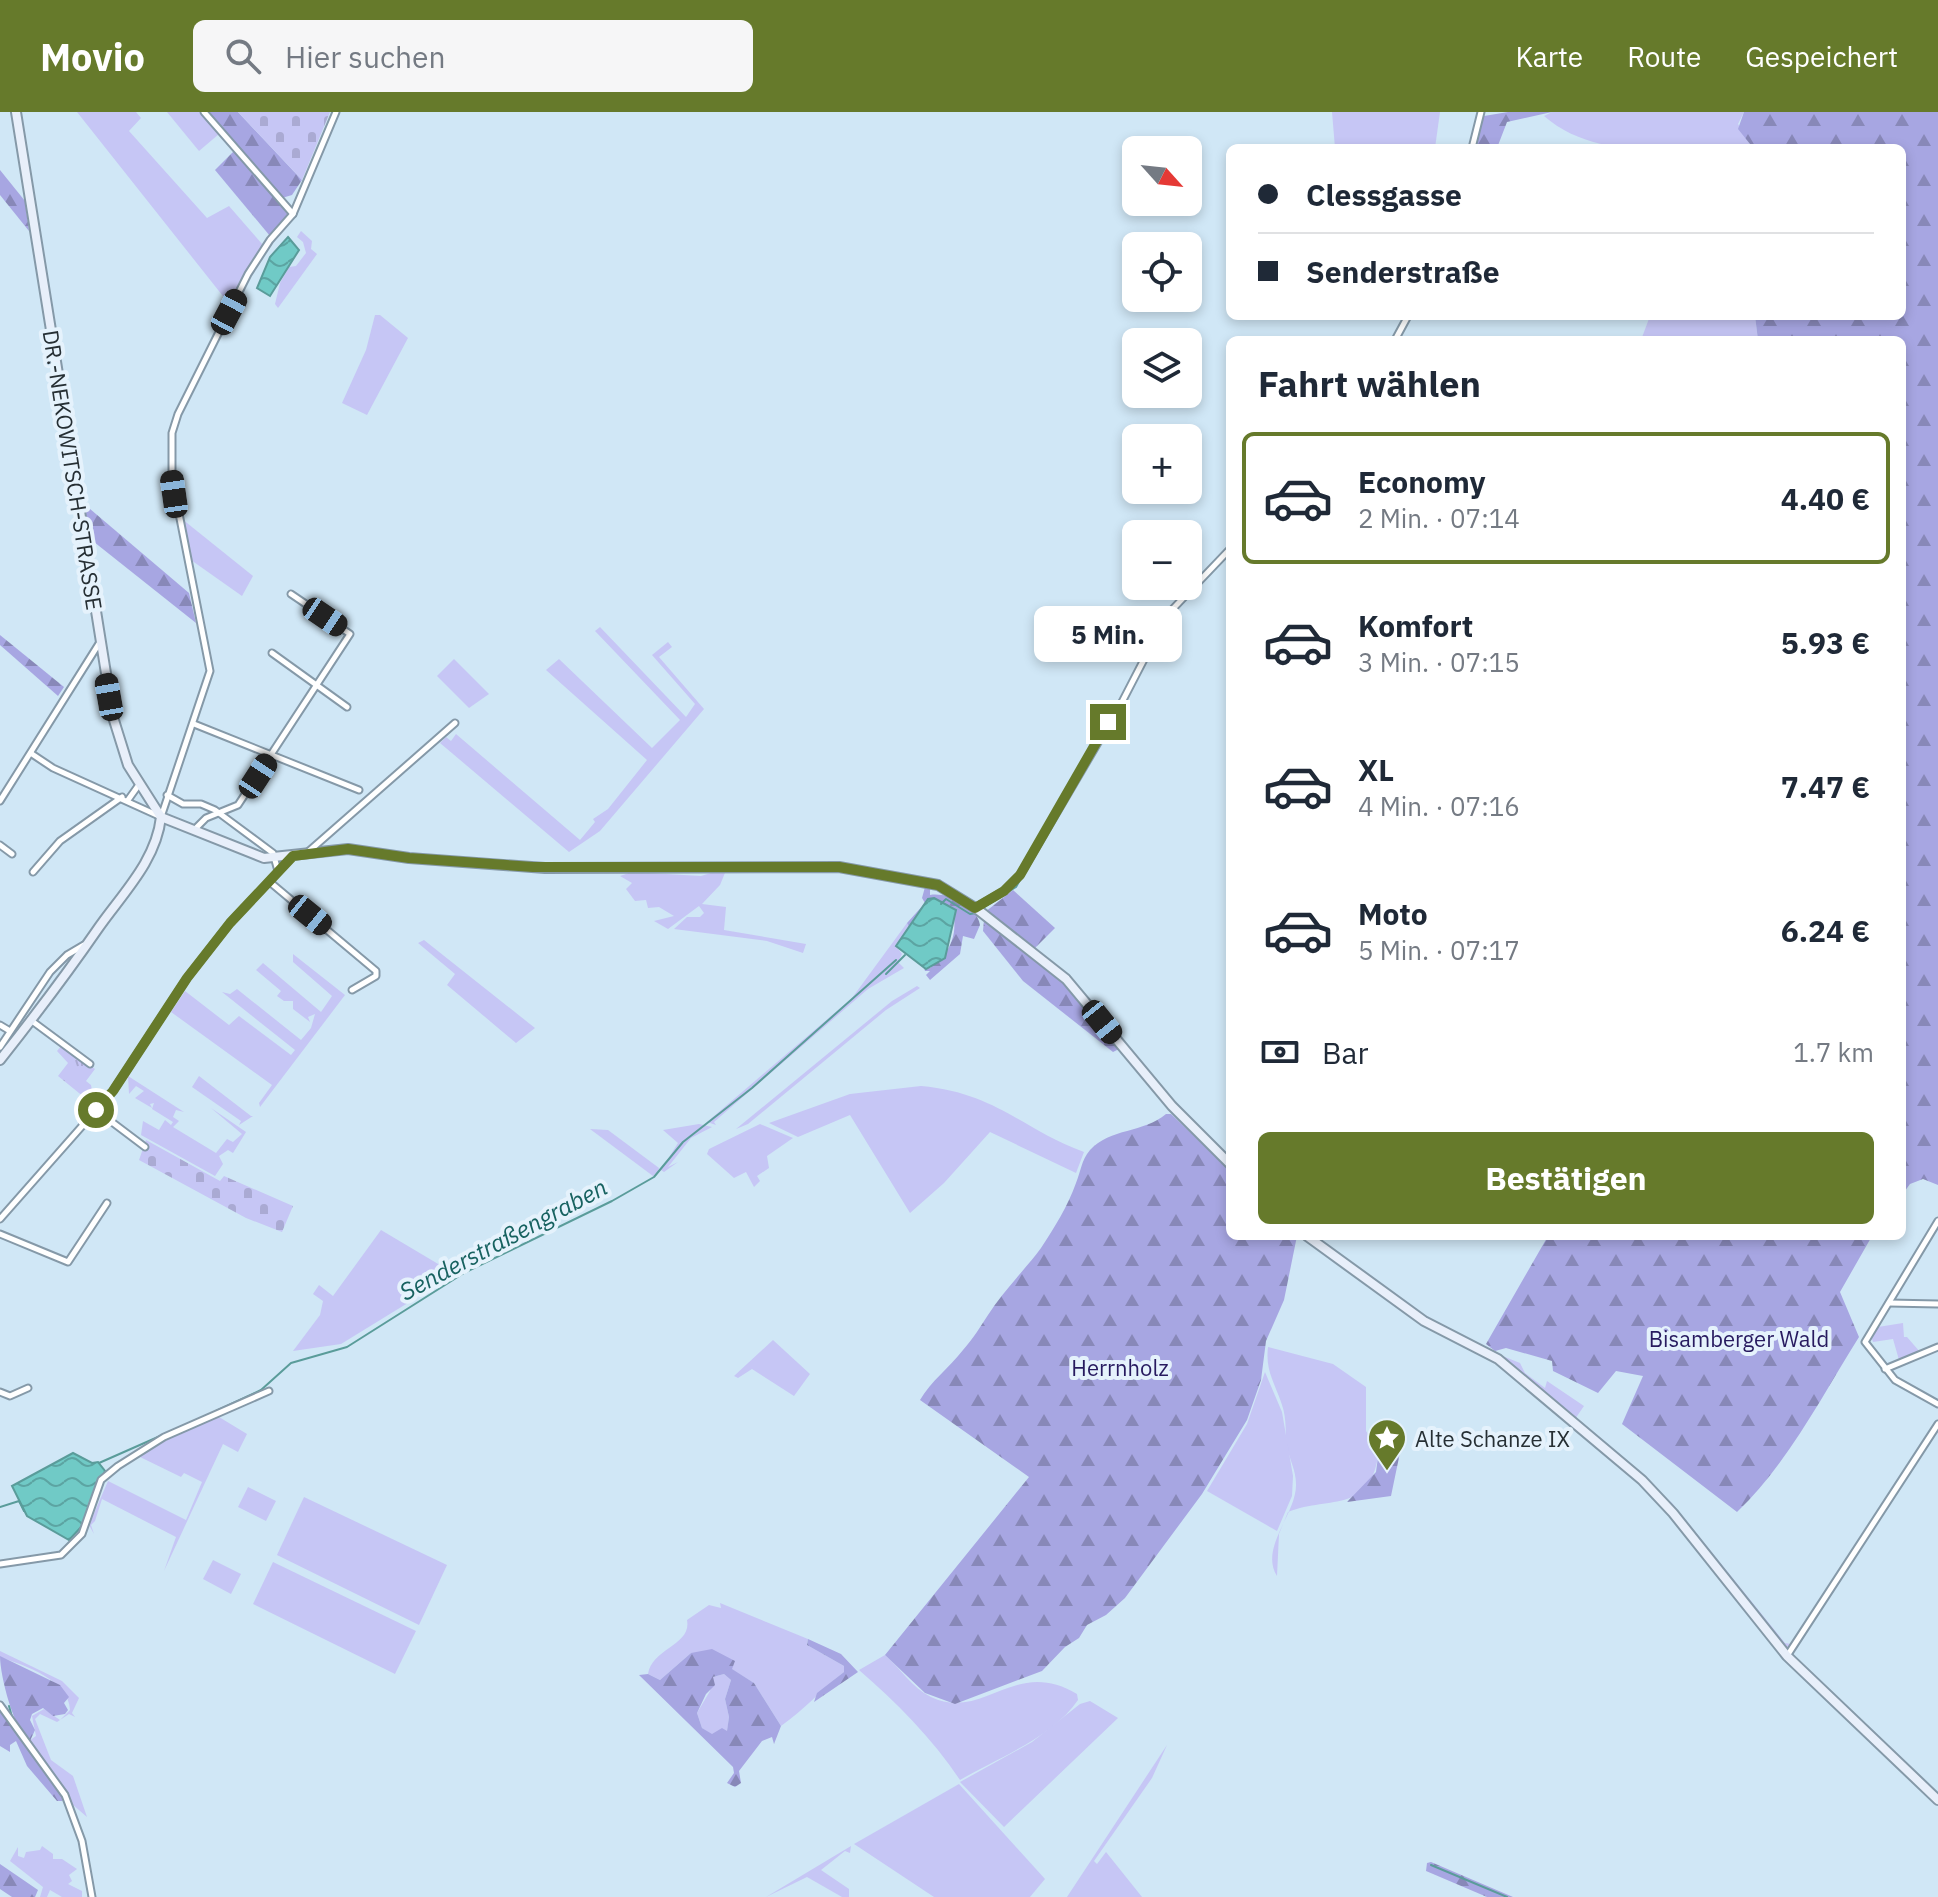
<!DOCTYPE html>
<html lang="de">
<head>
<meta charset="utf-8">
<style>
	:root { --surface:#fff; --page:#f6f6f7; --text:#1f2937; --muted:#747a83; --line:#e0e1e3; --accent:#667a2b }
	body { margin:0; font-family:"IBM Plex Sans",sans-serif; background:var(--page); color:var(--text); height:100vh; display:flex; flex-direction:column; font-size:30px; white-space:nowrap }
	* { box-sizing:border-box; margin:0 }
	p { font-size:26px; color:var(--muted) }
	.icon { flex:none; width:44px; height:44px; fill:none; stroke:currentColor; stroke-width:2; stroke-linecap:round; stroke-linejoin:round }
	.map { position:relative; flex:1; overflow:hidden }
	.sheet { position:absolute; left:1226px; top:224px; width:680px; height:904px; display:flex; flex-direction:column; background:var(--surface); border-radius:12px; box-shadow:0 4px 12px #0003 }
	.sheet>* { flex:none }
	.banner { position:absolute; left:1226px; top:32px; width:680px; height:176px; border-radius:12px; box-shadow:0 4px 12px #0003; display:grid; align-content:center; height:176px; padding:0 32px; background:var(--surface) }
	.needle { width:52px; rotate:117deg }
	.buttons { position:absolute; left:1122px; top:24px; display:grid; gap:16px }
	.buttons a { display:grid; place-items:center; width:80px; height:80px; border-radius:12px; background:var(--surface); box-shadow:0 4px 12px #0003; font-size:40px }
	.end { position:absolute; width:36px; height:36px; margin:-18px; border:10px solid #667a2b; background:#fff; box-shadow:0 0 0 4px #fff }
	.from { border-radius:50% }
	.bubble { position:absolute; height:56px; border-radius:12px; background:var(--surface); box-shadow:0 4px 12px #0003; font-size:26px; font-weight:800; line-height:56px; text-align:center }
	.car { position:absolute; width:24px; height:48px; margin:-24px -12px; border-radius:10px; box-shadow:0 0 6px 2px #0007; background:linear-gradient(#222 24%,#8ab4d8 0 40%,#222 0 76%,#8ab4d8 0 86%,#222 0) }
	.banner b { display:flex; align-items:center; gap:28px; height:76px; font-size:30px }
	.banner b+b { border-top:2px solid var(--line) }
	.banner i { width:20px; height:20px; background:var(--text) }
	ul { padding:0; list-style:none }
	li { display:flex; align-items:center; gap:24px; height:132px; margin:0 16px 12px; padding:0 16px; border:4px solid transparent; border-radius:12px }
	li div { flex:1 }
	li b { display:block; font-size:30px }
	li em { font-style:normal; font-weight:800 }
	li.selected { border-color:var(--accent) }
	li>.icon { width:72px; height:72px; stroke-width:1.5 }
	h2 { padding:0 32px; font-size:36px; line-height:96px }
	.pay { display:flex; align-items:center; gap:20px; height:88px; padding:0 32px; font-size:30px }
	.pay p { margin-inline-start:auto }
	.primary-button { display:flex; gap:16px; margin-top:auto; padding:16px 32px }
	.primary-button a { flex:1; height:92px; border-radius:12px; background:var(--accent); color:#fff; font-size:32px; font-weight:800; line-height:92px; text-align:center }
	header { display:flex; align-items:center; gap:48px; box-sizing:border-box; height:112px; padding:0 40px; background:var(--accent); color:#fff }
	header strong { font-size:38px }
	nav { display:flex; gap:44px; margin-inline-start:auto; font-size:28px }
	.search { width:560px; height:72px; background:var(--page); display:flex; align-items:center; gap:20px; box-sizing:border-box; padding:0 28px; border-radius:12px; color:var(--muted); font-size:30px }
	.map>svg:first-child { display:block }
</style>
</head>
<body>
<header>
<strong>Movio</strong>
<div class="search"><svg class="icon" aria-label="search" viewBox="0 0 24 24"><circle cx="10" cy="10" r="6"/><path d="M15 15l6 6"/></svg>Hier suchen</div>
<nav><a>Karte</a><a>Route</a><a>Gespeichert</a></nav>
</header>
<div class="map">
<svg width="1938" height="1785" viewBox="0 0 1938 1785">
	<defs>
		<pattern id="forest-firs" width="22" height="20" patternUnits="userSpaceOnUse" patternTransform="scale(2)"><rect width="22" height="20" fill="#a7a6e2"/><path d="M5 1l3.5 6h-7zM16 11l3.5 6h-7z" fill="#8888b8"/></pattern>
		<pattern id="cemetery-stones" width="16" height="16" patternUnits="userSpaceOnUse" patternTransform="scale(2)"><rect width="16" height="16" fill="#c6c6f5"/><path d="M2 7V4a2 2 0 0 1 4 0v3zM10 15v-3a2 2 0 0 1 4 0v3z" fill="#aaaad3"/></pattern>
		<pattern id="park-tufts" width="24" height="20" patternUnits="userSpaceOnUse" patternTransform="scale(2)"><rect width="24" height="20" fill="#c6c6f5"/><path d="M3 7l-1-3M5 7V3M7 7l1-3M15 17l-1-3M17 17v-4M19 17l1-3" fill="none" stroke="#aaaad3"/></pattern>
		<pattern id="water-waves" width="16" height="10" patternUnits="userSpaceOnUse" patternTransform="scale(2)"><rect width="16" height="10" fill="#70cac6"/><path d="M0 5q4-4 8 0t8 0" fill="none" stroke="#5ca4a2"/></pattern>
	</defs>
	<rect width="100%" height="100%" fill="#d0e7f6"/>
	<!-- green -->
	<g fill="#c6c6f5">
		<polygon points="77,0 136,0 141,6 129,19 207,106 229,94 263,133 243,163 230,193"/>
		<polygon points="167,0 201,0 219,22 199,39"/>
		<polygon points="1332,0 1440,0 1435,36 1335,36"/>
		<path d="M1552,0h192l-6,12 12,20 -7,4c-66,0 -146,14 -199,-32z"/>
		<polygon points="301,119 312,129 311,137 317,142 278,196 275,192 280,171 289,155 296,154 306,141 303,130 297,125"/>
		<polygon points="375,203 380,203 408,226 367,303 342,291 366,238"/>
		<polygon points="1650,204 1755,204 1758,228 1641,228"/>
		<polygon points="182,407 253,464 242,484 191,448"/>
		<polygon points="600,515 686,605 695,592 652,543 668,530 672,535 659,545 704,597 600,719 569,740 440,631 446,625 451,629 456,622 580,728 595,710 593,707 608,697 647,648 546,558 559,547 652,636 680,608 595,519"/>
		<polygon points="454,547 489,582 469,596 437,564"/>
		<polygon points="727,756 720,773 702,792 726,795 724,818 806,832 803,841 767,829 674,817 687,805 700,805 704,801 699,794 668,817 654,809 674,804 659,795 648,796 646,788 635,789 626,777 632,771 620,764 632,760 701,764"/>
		<polygon points="907,811 909,815 896,834 902,842 898,850 904,856 868,877 714,1010 716,1013 707,1010 852,886"/>
		<polygon points="424,828 535,916 516,931 447,873 455,862 418,831"/>
		<polygon points="293,842 345,883 260,995 259,991 272,973 171,900 185,879 229,913 239,904 291,943 295,938 222,880 230,882 237,877 301,928 311,916 315,902 308,905 310,910 293,897 293,889 284,889 277,884 281,879 256,858 263,851 321,900 332,884 293,850"/>
		<polygon points="917,874 920,876 886,898 748,1012 736,1017 892,889"/>
		<polygon points="128,964 184,1000 176,998 173,1005 179,1009 173,1015 216,1041 227,1027 233,1030 242,1022 211,996 246,1020 233,1041 228,1038 219,1044 223,1052 215,1064 141,1023 143,1009 159,1018 165,1008 171,1013 173,1010 152,997 154,991 150,992 152,996 135,986 144,979 136,974 129,982"/>
		<polygon points="199,964 251,1004 253,1004 239,1013 241,1009 192,975"/>
		<path d="M921,974c76,7 100,43 163,66l-8,21 -86,-41 -46,51 -34,30 -60,-98 -52,22 -29,-14 81,-29z"/>
		<polygon points="699,1012 712,1015 691,1026 668,1055 678,1050 664,1060 661,1058 678,1031 663,1018"/>
		<polygon points="760,1012 793,1026 767,1044 769,1056 757,1064 760,1069 754,1075 746,1060 734,1066 707,1042 709,1037"/>
		<polygon points="590,1017 608,1018 659,1056 658,1059 653,1064"/>
		<polygon points="381,1118 455,1162 341,1232 293,1239 320,1203 323,1189 313,1182 319,1173 333,1184"/>
		<polygon points="1903,1211 1904,1225 1907,1225 1920,1240 1899,1248 1893,1227 1873,1230 1872,1227 1878,1215"/>
		<polygon points="773,1228 810,1262 794,1284 752,1257 738,1266 734,1264"/>
		<path d="M1268,1235l65,17 33,23v44l13,19c-8,65 -47,45 -91,62l-9,22 -2,42c-18,-28 20,-63 19,-92 0,-13 -6,-24 -9,-36 -2,-14 0,-29 -5,-43 -7,-22 -17,-34 -14,-58z"/>
		<polygon points="1500,1243 1520,1251 1525,1261 1545,1276 1547,1269 1584,1294 1575,1307 1672,1391 1785,1531 1791,1532 1788,1536 1771,1522 1683,1409"/>
		<polygon points="1265,1260 1282,1300 1293,1364 1292,1384 1277,1419 1207,1379 1247,1312"/>
		<polygon points="219,1305 247,1322 238,1340 223,1332 164,1459 176,1425 102,1387 95,1409 91,1413 94,1422 89,1413 108,1369 186,1408 202,1370 184,1361 181,1365 140,1345 162,1329"/>
		<polygon points="248,1375 276,1389 266,1409 238,1395"/>
		<polygon points="304,1385 447,1453 419,1513 277,1443"/>
		<polygon points="213,1448 241,1462 231,1482 203,1467"/>
		<polygon points="273,1450 416,1519 395,1562 253,1492"/>
		<path d="M720,1491l88,36 -1,6 37,21v6c-23,18 -39,37 -63,54l-27,-43 -23,-14 -40,-16 -31,27 -12,-6c4,-26 44,-29 39,-54l22,-15 12,3z"/>
		<path d="M0,1539l62,30 17,17 -7,15 3,4 -6,-3 -12,8 -17,-8 -5,5 16,41 22,16 14,41 -15,-13 -46,-61 10,-7 -4,-20 12,-7 16,11 10,-10c-1,-30 -44,-44 -70,-53z"/>
		<path d="M885,1543c16,14 26,32 46,42 52,25 84,-41 146,-3l1,6c-25,37 -80,58 -118,80 -28,-42 -64,-78 -101,-110z"/>
		<polygon points="724,1562 731,1568 725,1587 729,1605 727,1620 712,1623 702,1616 697,1601 710,1579 713,1565"/>
		<polygon points="1090,1589 1118,1606 1004,1715 960,1670 1032,1630 1080,1592"/>
		<polygon points="1167,1633 1152,1666 1094,1749 1097,1752 1106,1740 1142,1785 1067,1785"/>
		<polygon points="959,1672 1045,1767 1030,1785 934,1785 854,1732"/>
		<polygon points="42,1734 53,1742 53,1747 62,1747 77,1757 69,1763 72,1769 68,1772 82,1779 82,1785 62,1785 50,1778 47,1785 40,1785 43,1775 10,1749 18,1735 18,1744 24,1746 26,1740 40,1738"/>
		<polygon points="851,1734 850,1741 845,1739 821,1758 849,1777 849,1785 842,1785 807,1765 766,1785"/>
	</g>
	<!-- forest -->
	<g fill="url(#forest-firs)" fill-rule="evenodd">
		<polygon points="207,0 238,0 302,68 292,83 282,86"/>
		<polygon points="1508,0 1552,0 1507,10 1497,36 1474,36 1484,4"/>
		<polygon points="1744,0 1938,0 1938,1073 1923,1067 1910,1072 1902,1083 1902,228 1758,228 1755,204 1902,204 1902,36 1743,36 1750,32 1738,17"/>
		<polygon points="234,39 290,101 270,124 215,58"/>
		<polygon points="0,58 25,89 29,119 0,83"/>
		<polygon points="83,391 189,481 196,511 89,426"/>
		<polygon points="0,523 64,575 58,584 0,533"/>
		<path d="M925,775l5,1v7c17,-3 47,10 50,30l-6,14 -11,-3 -3,18 -30,26 -4,-5 4,-4h-5l-1,-3h6c21,-15 30,-37 21,-62l-23,-7 -19,28 -2,-4 18,-20 -3,-5z"/>
		<polygon points="1013,778 1055,816 1034,837 985,800"/>
		<polygon points="984,808 1067,872 1119,937 1113,940 1023,869 983,819"/>
		<path d="M1166,1002h5l59,56v66h67l-13,64 -18,41 -5,39 -14,40 -45,74 -77,104 -19,17 -19,10 -8,13 -14,9 -23,24 -87,33 -30,-11 -40,-38 144,-178 -109,-77c11,-19 29,-32 43,-50 10,-11 17,-23 25,-35 15,-24 36,-44 53,-67 13,-20 27,-42 35,-65 5,-12 5,-22 14,-33 20,-22 54,-17 76,-36z"/>
		<path d="M1548,1124h324l-32,56 19,45c-37,59 -71,126 -122,175l-115,-88 21,-48 -27,-5 -18,22 -45,-22 -1,-10 -46,-13 -11,3 -9,-7z"/>
		<polygon points="1402,1331 1391,1384 1347,1390 1376,1360 1379,1338 1386,1346 1391,1346"/>
		<polygon points="808,1527 841,1542 858,1560 814,1590 817,1581 844,1560 844,1554 807,1533"/>
		<path d="M712,1537l23,12 -3,8 22,14 27,43 -7,18 -2,-7 -10,4 -23,30 2,12 -6,4 -8,-4 7,-10 -1,-6 -94,-92 9,-1 12,6 31,-27zM724,1562l7,6 -6,19 4,18 -2,14 -5,-3 -10,6 -10,-6 -5,-15 9,-19 9,-9 -2,-8z"/>
		<path d="M0,1544l60,29 9,12 -5,6 4,7 -3,4 -12,2 -10,-8 -11,6 -2,6 5,10 -5,11c-16,-10 -30,-65 -30,-85z"/>
		<polygon points="0,1598 64,1687 62,1689 57,1689 27,1654 16,1629 10,1633 10,1640 0,1634"/>
		<polygon points="1431,1750 1513,1785 1487,1785 1426,1759 1427,1751"/>
		<polygon points="0,1752 38,1778 35,1785 12,1785 0,1777"/>
	</g>
	<!-- cemetery -->
	<g fill="url(#cemetery-stones)">
		<polygon points="238,0 330,0 302,68"/>
		<polygon points="146,1028 220,1069 224,1064 293,1094 282,1120 246,1106 139,1048"/>
	</g>
	<!-- park -->
	<polygon fill="url(#park-tufts)" points="62,933 95,957 86,969 91,973 95,994 58,964 68,951 57,939"/>
	<!-- water -->
	<g fill="url(#water-waves)" stroke="#5a9c9a" stroke-width="2">
		<polygon points="288,125 299,138 270,184 257,176 270,145"/>
		<polygon points="934,786 956,798 945,846 926,857 896,834 928,787"/>
		<polygon points="73,1341 92,1351 98,1350 105,1359 82,1414 69,1428 27,1404 12,1374"/>
	</g>
	<g fill="none" stroke-linecap="round" stroke-linejoin="round">
		<!-- stream -->
		<g stroke="#5a9c9a" stroke-width="2">
			<polyline points="1392,228 1399,215"/>
			<polyline points="964,784 974,790"/>
			<polyline points="941,792 946,787 970,802 976,801"/>
			<polyline points="981,797 1016,775 1040,733"/>
			<polyline points="886,862 905,843"/>
			<polyline points="216,1299 261,1278 291,1251 347,1235 464,1161 612,1089 654,1065 683,1030 752,976 896,848"/>
			<polyline points="99,1351 210,1302"/>
			<polyline points="0,1395 19,1389 24,1399"/>
			<polyline points="9,1594 12,1605"/>
			<polyline points="1431,1753 1507,1785"/>
		</g>
		<!-- street casing -->
		<g stroke="#8599a8" stroke-width="9">
			<g id="street">
				<polyline points="204,0 293,102"/>
				<polyline points="1472,36 1481,0"/>
				<polyline points="1395,228 1408,204"/>
				<polyline points="272,541 347,595"/>
				<polyline points="194,612 359,678"/>
				<polyline points="32,642 53,656 161,705 210,559 172,366 172,321 178,302 248,162 270,128 293,102 336,0"/>
				<polyline points="167,683 183,692 201,692 215,698 273,741 278,759"/>
				<polyline points="128,688 138,674"/>
				<polyline points="0,689 100,530"/>
				<polyline points="194,718 206,706 238,693 350,522 291,482"/>
				<polyline points="0,733 12,742"/>
				<polyline points="308,740 455,611"/>
				<polyline points="33,760 60,729 122,685"/>
				<polyline points="271,771 376,859 376,864 352,878"/>
				<polyline points="975,796 1004,779 1020,763 1122,590 1167,503 1230,437"/>
				<polyline points="32,909 90,952"/>
				<polyline points="0,913 10,919"/>
				<polyline points="0,935 50,860 67,843 84,833"/>
				<polyline points="96,998 145,1035"/>
				<polyline points="0,1107 113,979 187,866 230,811 293,744"/>
				<polyline points="1938,1109 1865,1230 1895,1268 1938,1292"/>
				<polyline points="0,1122 68,1150 107,1091"/>
				<polyline points="1889,1191 1938,1192"/>
				<polyline points="1885,1257 1938,1235"/>
				<polyline points="0,1280 10,1284 28,1276"/>
				<polyline points="0,1452 61,1443 82,1422 101,1368 118,1354 164,1325 269,1279"/>
				<polyline points="1787,1544 1938,1312"/>
				<polyline points="0,1593 65,1683 82,1729 92,1785"/>
			</g>
		</g>
		<!-- secondary casing -->
		<g stroke="#8599a8" stroke-width="12">
			<g id="secondary">
				<polyline points="16,0 113,605 128,653 161,705"/>
				<polyline points="161,705 264,746 348,737 409,746 545,756 839,755 938,773 977,797 1066,867 1172,994 1230,1052"/>
				<path d="M0,948c34,-43 66,-85 97,-130 24,-35 59,-68 64,-113"/>
				<polyline points="1307,1124 1424,1209 1498,1247 1642,1368 1673,1401 1787,1544 1938,1688"/>
			</g>
		</g>
		<!-- street -->
		<use href="#street" stroke="#fff" stroke-width="5"/>
		<!-- secondary -->
		<use href="#secondary" stroke="#e8effa" stroke-width="8"/>
	</g>
	<g fill="none" stroke-linecap="round" stroke-linejoin="round">
		<!-- route -->
		<polyline stroke="#667a2b" stroke-width="10" points="96,998 113,979 187,866 230,811 293,744 348,737 409,746 533,755 839,755 938,773 975,796 1004,779 1020,763 1108,610"/>
	</g>
	<!-- icons -->
	<defs>
		<g id="sight-pin" transform="scale(2)"><path d="M0 17L-7.5 6A9.5 9.5 0 1 1 7.5 6Z" fill="#667a2b" stroke="#e5f2fc"/><path d="M0-6L1.8-2.2L6-1.7L2.9 1.2L3.7 5.4L0 3.3L-3.7 5.4L-2.9 1.2L-6-1.7L-1.8-2.2Z" fill="#fff"/></g>
	</defs>
	<g fill-rule="evenodd">
		<use href="#sight-pin" x="1387" y="1326"/>
	</g>
	<g text-anchor="middle" dominant-baseline="central" stroke-width="8" stroke-linejoin="round" paint-order="stroke">
		<!-- street labels -->
		<g font-size="22" fill="#262f34" stroke="#e5f2fc">
			<text transform="translate(73 358) rotate(81)">DR.-NEKOWITSCH-STRASSE</text>
		</g>
		<!-- park labels -->
		<g font-size="22" fill="#271a5f" stroke="#e5f2fc">
			<text x="1739" y="1226">Bisamberger Wald</text>
			<text x="1120" y="1255">Herrnholz</text>
		</g>
		<!-- poi labels -->
		<g font-size="22" fill="#262f34" stroke="#e5f2fc" text-anchor="start">
			<text x="1415" y="1326">Alte Schanze IX</text>
		</g>
		<!-- water labels -->
		<g font-size="24" font-style="italic" fill="#176260" stroke="#e5f2fc">
			<text transform="translate(503 1127) rotate(-28)">Senderstraßengraben</text>
		</g>
	</g>
</svg>
<div class="buttons">
<a><svg class="needle" viewBox="-14 -14 28 28"><path d="M0-13l5 13h-10z" fill="#e53935"/><path d="M0 13l5-13h-10z" fill="#747a83"/></svg></a>
<a><svg class="icon" aria-label="locate" viewBox="0 0 24 24"><circle cx="12" cy="12" r="6"/><path d="M12 2v4M12 18v4M2 12h4M18 12h4"/></svg></a>
<a><svg class="icon" aria-label="layers" viewBox="0 0 24 24"><path d="M12 4l9 5-9 5-9-5zM3 14l9 5 9-5"/></svg></a>
<a>+</a>
<a>−</a>
</div>
<i class="end from" style="left:96px;top:998px"></i>
<i class="end" style="left:1108px;top:610px"></i>
<div class="bubble" style="left:1034px;top:494px;width:148px">5 Min.</div>
<i class="car" style="left:229px;top:200px;rotate:28deg"></i>
<i class="car" style="left:174px;top:382px;rotate:352deg"></i>
<i class="car" style="left:325px;top:505px;rotate:124deg"></i>
<i class="car" style="left:109px;top:585px;rotate:350deg"></i>
<i class="car" style="left:258px;top:664px;rotate:33deg"></i>
<i class="car" style="left:310px;top:803px;rotate:129deg"></i>
<i class="car" style="left:1102px;top:910px;rotate:141deg"></i>
<div class="banner">
<b><i class="from"></i>Clessgasse</b>
<b><i></i>Senderstraße</b>
</div>
<section class="sheet">
<h2>Fahrt wählen</h2>
<ul>
<li class="selected"><svg class="icon" aria-label="car" viewBox="0 0 24 24"><path d="M5 17H2v-5l4-1 3-4h7l3 4 3 1v5h-3M9 17h6M6 11h13"/><circle cx="7" cy="17" r="2"/><circle cx="17" cy="17" r="2"/></svg><div><b>Economy</b><p>2 Min. · 07:14</p></div><em>4.40 €</em></li>
<li><svg class="icon" aria-label="car" viewBox="0 0 24 24"><path d="M5 17H2v-5l4-1 3-4h7l3 4 3 1v5h-3M9 17h6M6 11h13"/><circle cx="7" cy="17" r="2"/><circle cx="17" cy="17" r="2"/></svg><div><b>Komfort</b><p>3 Min. · 07:15</p></div><em>5.93 €</em></li>
<li><svg class="icon" aria-label="car" viewBox="0 0 24 24"><path d="M5 17H2v-5l4-1 3-4h7l3 4 3 1v5h-3M9 17h6M6 11h13"/><circle cx="7" cy="17" r="2"/><circle cx="17" cy="17" r="2"/></svg><div><b>XL</b><p>4 Min. · 07:16</p></div><em>7.47 €</em></li>
<li><svg class="icon" aria-label="car" viewBox="0 0 24 24"><path d="M5 17H2v-5l4-1 3-4h7l3 4 3 1v5h-3M9 17h6M6 11h13"/><circle cx="7" cy="17" r="2"/><circle cx="17" cy="17" r="2"/></svg><div><b>Moto</b><p>5 Min. · 07:17</p></div><em>6.24 €</em></li>
</ul>
<div class="pay"><svg class="icon" aria-label="cash" viewBox="0 0 24 24"><path d="M3 7h18v10H3z"/><circle cx="12" cy="12" r="2"/></svg>Bar<p>1.7 km</p></div>
<div class="primary-button"><a>Bestätigen</a></div>
</section>
</div>
</body>
</html>
